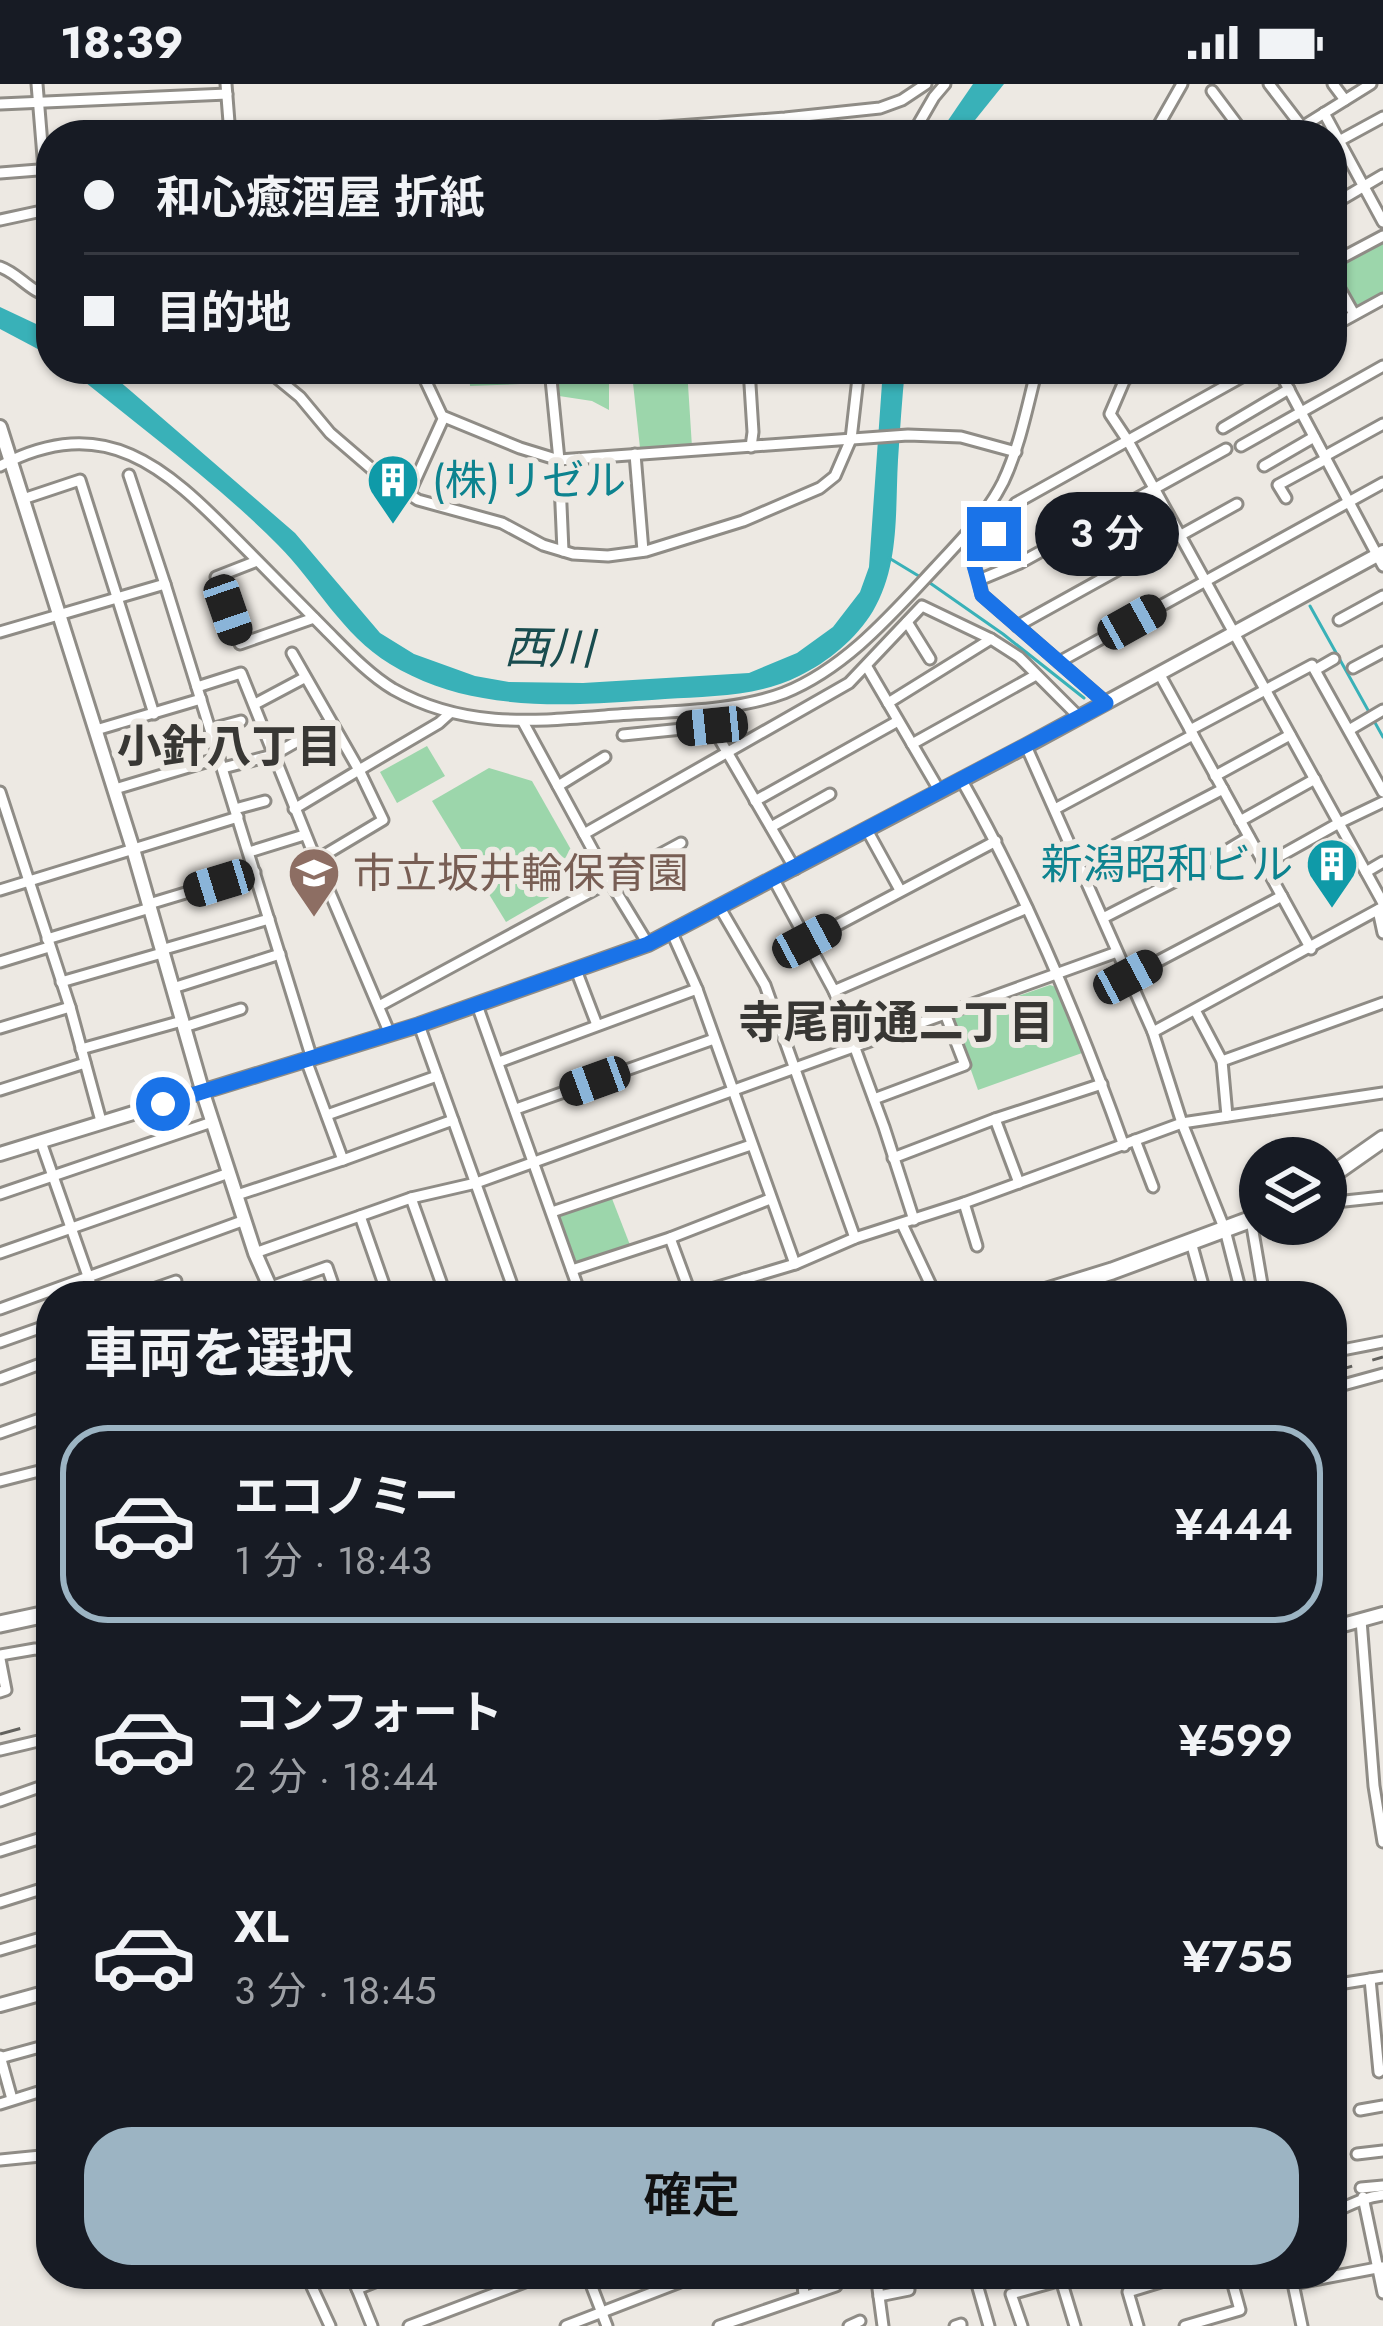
<!DOCTYPE html>
<html lang="ja">
<head>
<meta charset="utf-8">
<style>
	:root { --surface:#171b24; --page:#242831; --text:#f1f3f6; --muted:#9ea1a6; --line:#363941; --accent:#9cb4c3 }
	body { margin:0; font-family:Jost,"Noto Sans JP",sans-serif; background:var(--page); color:var(--text); height:100vh; display:flex; flex-direction:column; font-size:45px; white-space:nowrap }
	* { box-sizing:border-box; margin:0 }
	p { font-size:39px; color:var(--muted) }
	.icon { flex:none; width:66px; height:66px; fill:none; stroke:currentColor; stroke-width:2; stroke-linecap:round; stroke-linejoin:round }
	.map { position:relative; flex:1; overflow:hidden }
	.drawer { position:absolute; left:36px; top:1197px; width:1311px; height:1008px; display:flex; flex-direction:column; background:var(--surface); border-radius:48px; box-shadow:0 3px 9px #0004 }
	.drawer>* { flex:none }
	.banner { position:absolute; left:36px; top:36px; width:1311px; height:264px; border-radius:48px; box-shadow:0 3px 9px #0004; display:grid; align-content:center; height:264px; padding:0 48px; background:var(--surface) }
	.fabs { position:absolute; left:1239px; top:1053px; display:grid; gap:24px }
	.fabs a { display:grid; place-items:center; width:108px; height:108px; border-radius:50%; background:var(--surface); box-shadow:0 3px 9px #0004; font-size:60px }
	.end { position:absolute; width:54px; height:54px; margin:-27px; border:15px solid #1a73e8; background:#fff; box-shadow:0 0 0 6px #fff }
	.from { border-radius:50% }
	.bubble { position:absolute; height:84px; border-radius:42px; background:var(--surface); box-shadow:0 3px 9px #0004; font-size:39px; font-weight:600; line-height:84px; text-align:center }
	.car { position:absolute; width:36px; height:72px; margin:-36px -18px; border-radius:15px; box-shadow:0 0 9px 3px #0007; background:linear-gradient(#222 24%,#8ab4d8 0 40%,#222 0 76%,#8ab4d8 0 86%,#222 0) }
	.banner b { display:flex; align-items:center; gap:42px; height:114px; font-size:45px }
	.banner b+b { border-top:3px solid var(--line) }
	.banner i { width:30px; height:30px; background:var(--text) }
	ul { padding:0; list-style:none }
	li { display:flex; align-items:center; gap:36px; height:198px; margin:0 24px 18px; padding:0 24px; border:6px solid transparent; border-radius:48px }
	li div { flex:1 }
	li b { display:block; font-size:45px }
	li em { font-style:normal; font-weight:600 }
	li.on { border-color:var(--accent) }
	li>.icon { width:108px; height:108px; stroke-width:1.5 }
	h2 { padding:0 48px; font-size:54px; line-height:144px }
	.cta { display:flex; gap:24px; margin-top:auto; padding:24px 48px }
	.cta a { flex:1; height:138px; border-radius:48px; background:var(--accent); color:#111; font-size:48px; font-weight:600; line-height:138px; text-align:center }
	.status { display:flex; justify-content:space-between; align-items:center; height:84px; padding:0 60px; background:var(--surface); direction:ltr }
	.status svg { height:33px; fill:currentColor }
	.map>svg:first-child { display:block }
</style>
</head>
<body>
<div class="status"><b>18:39</b><svg viewBox="0 0 49 12"><path d="M0 12V9h3v3zM5 12V6h3v6zM10 12V3h3v9zM15 12V0h3v12zM26 1h20v11H26zM47 4h2v5h-2z"/></svg></div>
<div class="map">
<svg width="1383" height="2242" viewBox="0 0 1383 2242">
	<rect width="100%" height="100%" fill="#ede9e3"/>
	<!-- green -->
	<g fill="#9cd6ab">
		<polygon points="1383,156 1383,211 1359,224 1353,221 1334,186 1336,182"/>
		<polygon points="469,285 543,285 544,299 470,302"/>
		<polygon points="558,285 687,285 692,363 640,364 633,299 609,299 609,326 592,317 559,312"/>
		<polygon points="427,662 445,692 397,719 380,688"/>
		<polygon points="489,684 532,697 586,792 506,838 432,717"/>
		<polygon points="1050,901 1056,903 1083,964 1082,969 978,1006 954,938 955,934"/>
		<polygon points="611,1112 630,1161 577,1180 559,1131"/>
	</g>
	<!-- water -->
	<g fill="#39b1b8">
		<polygon points="973,0 1004,0 963,51 938,51"/>
		<polygon points="0,223 51,247 51,272 0,245"/>
		<path d="M69,285h36l27,23 163,141 85,100 34,21 61,22 34,6 74,1 166,-10 48,-20 36,-26 27,-35 9,-25 14,-198h22c-3,30 -5,61 -7,91 -3,51 2,105 -25,151 -17,28 -45,51 -74,65 -42,21 -89,20 -134,23 -60,4 -122,10 -182,-1 -32,-5 -65,-17 -93,-34 -48,-29 -74,-81 -112,-119 -62,-63 -140,-119 -209,-176z"/>
	</g>
	<g fill="none" stroke-linecap="round" stroke-linejoin="round">
		<!-- stream -->
		<g stroke="#39b1b8" stroke-width="3">
			<polyline points="889,474 922,494"/>
			<polyline points="930,499 1003,550 1084,614"/>
			<polyline points="1310,522 1383,653"/>
		</g>
		<!-- minor casing -->
		<g stroke="#8f8c86" stroke-width="15">
			<g id="minor">
				<polyline points="37,0 44,85"/>
				<polyline points="226,0 230,51"/>
				<polyline points="1269,0 1302,43"/>
				<polyline points="1333,0 1345,16"/>
				<polyline points="1212,7 1245,51"/>
				<polyline points="0,20 227,10"/>
				<polyline points="1324,29 1383,138"/>
				<polyline points="558,51 785,34 880,24 902,16 926,0"/>
				<polyline points="912,51 934,13 945,0"/>
				<polyline points="1153,51 1182,0"/>
				<polyline points="1289,51 1371,0"/>
				<polyline points="1339,57 1383,33"/>
				<polyline points="0,89 51,85"/>
				<polyline points="1332,121 1383,91"/>
				<polyline points="0,136 51,125"/>
				<polyline points="1332,179 1383,152"/>
				<path d="M0,183c20,7 30,26 51,29"/>
				<polyline points="1332,191 1354,230"/>
				<polyline points="1332,243 1383,215"/>
				<polyline points="266,285 300,313 330,349 373,386 418,416 502,439 543,461 573,470 608,472 646,467 743,437 820,404 835,392 851,355 859,285"/>
				<polyline points="420,285 442,332 520,364 559,376 908,351 961,353 1016,368"/>
				<polyline points="550,285 559,376 563,467"/>
				<polyline points="749,285 753,348 751,363"/>
				<polyline points="1144,285 1125,295 1110,330 1128,357 1383,819"/>
				<polyline points="1278,285 1383,482"/>
				<polyline points="1223,344 1289,305"/>
				<polyline points="1241,362 1383,282"/>
				<polyline points="635,370 643,467"/>
				<polyline points="1325,372 1383,340"/>
				<path d="M0,382c105,-55 165,1 236,73 30,30 59,60 89,90 21,21 43,45 68,60 69,39 136,33 212,27 56,-5 126,-3 179,-23 62,-25 108,-79 152,-126 25,-27 51,-53 67,-85 17,-36 24,-75 34,-113"/>
				<polyline points="1264,382 1314,353"/>
				<polyline points="129,391 165,500 312,975"/>
				<polyline points="409,410 444,333"/>
				<polyline points="1286,414 1278,401 1326,375"/>
				<polyline points="23,415 80,396 154,630"/>
				<polyline points="257,477 216,493 240,560 314,534"/>
				<polyline points="979,496 974,481 1016,419 1256,285"/>
				<polyline points="1339,536 1383,512"/>
				<polyline points="907,538 930,575"/>
				<polyline points="1017,542 1237,420"/>
				<polyline points="0,548 165,500"/>
				<polyline points="292,569 359,686 294,725"/>
				<polyline points="1059,578 1383,399"/>
				<polyline points="867,583 939,706"/>
				<polyline points="1353,584 1383,568"/>
				<polyline points="1315,586 1334,575"/>
				<polyline points="1160,591 1311,865"/>
				<polyline points="197,603 241,589 316,776"/>
				<polyline points="888,619 991,555"/>
				<polyline points="1106,619 982,511 979,496 1020,479 1226,365"/>
				<polyline points="255,620 304,594"/>
				<polyline points="523,638 609,796 648,860"/>
				<polyline points="211,645 241,637"/>
				<polyline points="96,646 201,615"/>
				<polyline points="1190,646 1312,581 1383,708"/>
				<polyline points="1349,646 1383,626"/>
				<polyline points="623,651 712,642 795,785"/>
				<polyline points="912,660 1036,591"/>
				<polyline points="1026,662 1153,948 1182,1039 1225,1146 1242,1212"/>
				<polyline points="223,684 273,671 331,638"/>
				<polyline points="1215,692 1290,651"/>
				<path d="M961,695c66,116 118,241 163,367"/>
				<polyline points="558,702 605,673"/>
				<polyline points="115,705 219,674"/>
				<polyline points="0,708 70,923 101,1037"/>
				<polyline points="755,717 898,637"/>
				<polyline points="235,725 265,717"/>
				<polyline points="1055,725 1193,651"/>
				<polyline points="1240,737 1315,695"/>
				<polyline points="771,743 830,710"/>
				<polyline points="867,746 900,806"/>
				<polyline points="584,750 849,599 922,522 991,555 1019,573 1079,633"/>
				<polyline points="249,768 304,751"/>
				<polyline points="1079,780 1223,705"/>
				<polyline points="1264,781 1339,739 1383,718"/>
				<polyline points="1366,788 1383,778"/>
				<polyline points="774,796 834,907 884,1043 914,1136"/>
				<polyline points="0,806 238,733"/>
				<polyline points="149,820 255,788"/>
				<polyline points="720,824 765,901 855,1154"/>
				<polyline points="1378,826 1383,849"/>
				<polyline points="1103,834 1181,794 1249,753"/>
				<polyline points="672,849 697,905 795,1180"/>
				<polyline points="47,855 150,824"/>
				<polyline points="807,857 996,757"/>
				<polyline points="161,866 269,835"/>
				<polyline points="0,878 49,863"/>
				<polyline points="576,886 597,941"/>
				<polyline points="1128,893 1282,812"/>
				<polyline points="61,898 162,869"/>
				<polyline points="173,904 280,870"/>
				<polyline points="834,907 1027,824"/>
				<polyline points="477,921 581,1212"/>
				<polyline points="379,922 681,759"/>
				<polyline points="1195,926 1222,977 1227,1032"/>
				<polyline points="419,941 516,1212"/>
				<polyline points="184,943 241,925"/>
				<polyline points="0,944 70,923"/>
				<polyline points="1153,948 1383,823"/>
				<polyline points="390,950 316,776 383,736 359,686 439,639 450,629"/>
				<polyline points="81,965 182,937"/>
				<polyline points="306,976 343,1076"/>
				<polyline points="1222,977 1383,919"/>
				<polyline points="499,978 697,905"/>
				<polyline points="0,1006 85,979"/>
				<polyline points="874,1015 965,981 946,932"/>
				<polyline points="516,1025 714,955"/>
				<polyline points="327,1031 437,992"/>
				<polyline points="995,1035 1019,1099"/>
				<polyline points="1135,1056 1153,1103"/>
				<polyline points="41,1058 95,1212"/>
				<polyline points="893,1074 995,1035 1102,1000"/>
				<polyline points="0,1110 212,1038"/>
				<polyline points="237,1111 343,1076 453,1036"/>
				<polyline points="411,1114 446,1212"/>
				<polyline points="964,1119 977,1162"/>
				<polyline points="1326,1119 1383,1113"/>
				<polyline points="552,1128 751,1061"/>
				<polyline points="360,1132 388,1212"/>
				<polyline points="1251,1136 1264,1212"/>
				<polyline points="902,1140 936,1212"/>
				<polyline points="670,1154 691,1211"/>
				<polyline points="1191,1158 1206,1212"/>
				<polyline points="0,1169 229,1089"/>
				<polyline points="255,1169 411,1114 476,1099 1117,868"/>
				<polyline points="572,1186 670,1154 770,1115"/>
				<polyline points="744,1195 750,1212"/>
				<polyline points="271,1203 327,1183 337,1212"/>
				<polyline points="133,1212 176,1197"/>
				<polyline points="688,1212 795,1180 855,1154 964,1119 1182,1039 1383,1009"/>
				<polyline points="0,1225 245,1136"/>
				<polyline points="0,1258 51,1240"/>
				<polyline points="1332,1268 1383,1258"/>
				<polyline points="0,1295 51,1276"/>
				<polyline points="1332,1304 1383,1290"/>
				<polyline points="0,1349 51,1331"/>
				<polyline points="0,1397 51,1384"/>
				<polyline points="1361,1536 1374,1702 1383,1758"/>
				<polyline points="0,1571 35,1565 51,1566"/>
				<polyline points="0,1575 6,1606 0,1608"/>
				<polyline points="0,1666 51,1654"/>
				<polyline points="0,1717 51,1699"/>
				<polyline points="0,1767 51,1751"/>
				<polyline points="0,1818 51,1802"/>
				<polyline points="0,1866 51,1851"/>
				<polyline points="1370,1895 1379,1988"/>
				<polyline points="1332,1901 1383,1893"/>
				<polyline points="0,1972 12,2015"/>
				<polyline points="0,1974 51,1960"/>
				<polyline points="0,2020 51,2004"/>
				<polyline points="1360,2026 1383,2022"/>
				<polyline points="1357,2070 1383,2067"/>
				<polyline points="0,2076 51,2071"/>
				<polyline points="1361,2104 1383,2102"/>
				<polyline points="1363,2113 1383,2209"/>
				<path d="M1332,2129c18,-8 32,-16 51,-18"/>
				<polyline points="306,2190 330,2242"/>
				<polyline points="351,2190 372,2242"/>
				<polyline points="587,2190 607,2242"/>
				<polyline points="802,2190 804,2211"/>
				<polyline points="876,2190 883,2242"/>
				<polyline points="974,2190 989,2242"/>
				<polyline points="1291,2190 1302,2242"/>
				<polyline points="1293,2200 1382,2183"/>
				<polyline points="357,2205 395,2190"/>
				<polyline points="879,2212 909,2206 906,2190"/>
				<polyline points="409,2242 546,2190"/>
				<polyline points="566,2242 701,2190"/>
				<polyline points="719,2242 836,2202 836,2190"/>
				<polyline points="849,2242 860,2237"/>
				<polyline points="955,2242 961,2240 961,2242"/>
				<polyline points="1022,2242 1011,2210 1061,2196 1075,2242"/>
				<polyline points="1138,2242 1128,2208 1187,2190"/>
				<polyline points="1185,2242 1240,2226 1230,2190"/>
			</g>
		</g>
		<!-- tertiary casing -->
		<g stroke="#8f8c86" stroke-width="18">
			<g id="tertiary">
				<polyline points="0,343 133,765 203,1009 255,1169 274,1212"/>
				<polyline points="0,1070 419,941 648,860 1026,662 1383,468"/>
				<polyline points="1332,1544 1383,1530"/>
				<polyline points="0,1921 51,1907"/>
			</g>
		</g>
		<!-- primary casing -->
		<g stroke="#8f8c86" stroke-width="21">
			<g id="primary">
				<polyline points="1326,1095 1383,1055"/>
				<polyline points="1031,1212 1112,1187 1260,1132"/>
				<polyline points="0,1540 51,1529"/>
			</g>
		</g>
		<!-- minor -->
		<use href="#minor" stroke="#fff" stroke-width="9"/>
		<!-- tertiary -->
		<use href="#tertiary" stroke="#fff" stroke-width="12"/>
		<!-- primary -->
		<use href="#primary" stroke="#fff" stroke-width="15"/>
		<!-- rail -->
		<g stroke="#63625e" stroke-width="3" stroke-dasharray="21 21" stroke-linecap="butt">
			<polyline points="1332,1288 1383,1273"/>
			<polyline points="0,1650 51,1636"/>
		</g>
	</g>
	<g fill="none" stroke-linecap="round" stroke-linejoin="round">
		<!-- route -->
		<polyline stroke="#1a73e8" stroke-width="15" points="163,1020 418,941 648,860 1106,619 982,511 974,481 994,450"/>
	</g>
	<!-- icons -->
	<defs>
		<g id="building-pin" transform="scale(2.7)"><path d="M0 17L-7.5 6A9.5 9.5 0 1 1 7.5 6Z" fill="#0f9aa8" stroke="#ede9e3"/><path d="M-4-6H4V6H1V3H-1V6H-4ZM-2.5-4.3h1.7v1.8h-1.7ZM.8-4.3h1.7v1.8H.8ZM-2.5-1h1.7V.8h-1.7ZM.8-1h1.7V.8H.8Z" fill="#fff"/></g>
		<g id="school-pin" transform="scale(2.7)"><path d="M0 17L-7.5 6A9.5 9.5 0 1 1 7.5 6Z" fill="#8d6e63" stroke="#ede9e3"/><path d="M0-5L7-2L0 1L-7-2ZM-4 1L0 2.5L4 1V4Q0 6-4 4Z" fill="#fff"/></g>
	</defs>
	<g fill-rule="evenodd">
		<use href="#building-pin" x="393" y="396"/>
		<use href="#building-pin" x="1332" y="780"/>
		<use href="#school-pin" x="314" y="789"/>
	</g>
	<g text-anchor="middle" dominant-baseline="central" stroke-width="12" stroke-linejoin="round" paint-order="stroke">
		<!-- culture labels -->
		<g font-size="42" fill="#0d838f" stroke="#ede9e3" text-anchor="start">
			<text x="432" y="396">(株)リゼル</text>
			<text x="1293" y="780" text-anchor="end">新潟昭和ビル</text>
		</g>
		<!-- education labels -->
		<g font-size="42" fill="#785e54" stroke="#ede9e3" text-anchor="start">
			<text x="353" y="789">市立坂井輪保育園</text>
		</g>
		<!-- water labels -->
		<g font-size="45" font-style="italic" fill="#194c4f" stroke="#ede9e3">
			<text transform="translate(549 564) rotate(1)">西川</text>
		</g>
		<!-- neighbourhood labels -->
		<g font-size="45" font-weight="bold" fill="#383734" stroke="#ede9e3">
			<text x="229" y="662">小針八丁目</text>
			<text x="896" y="938">寺尾前通二丁目</text>
		</g>
	</g>
</svg>
<div class="fabs">
<a><svg class="icon" aria-label="layers" viewBox="0 0 24 24"><path d="M12 4l9 5-9 5-9-5zM3 14l9 5 9-5"/></svg></a>
</div>
<i class="end from" style="left:163px;top:1020px"></i>
<i class="end" style="left:994px;top:450px"></i>
<div class="bubble" style="left:1035px;top:408px;width:144px">3 分</div>
<i class="car" style="left:228px;top:526px;rotate:161deg"></i>
<i class="car" style="left:1132px;top:538px;rotate:61deg"></i>
<i class="car" style="left:712px;top:642px;rotate:264deg"></i>
<i class="car" style="left:219px;top:799px;rotate:253deg"></i>
<i class="car" style="left:807px;top:857px;rotate:62deg"></i>
<i class="car" style="left:1128px;top:893px;rotate:62deg"></i>
<i class="car" style="left:595px;top:997px;rotate:250deg"></i>
<div class="banner">
<b><i class="from"></i>和心癒酒屋 折紙</b>
<b><i></i>目的地</b>
</div>
<section class="drawer">
<h2>車両を選択</h2>
<ul>
<li class="on"><svg class="icon" aria-label="car" viewBox="0 0 24 24"><path d="M5 17H2v-5l4-1 3-4h7l3 4 3 1v5h-3M9 17h6M6 11h13"/><circle cx="7" cy="17" r="2"/><circle cx="17" cy="17" r="2"/></svg><div><b>エコノミー</b><p>1 分 · 18:43</p></div><em>¥444</em></li>
<li><svg class="icon" aria-label="car" viewBox="0 0 24 24"><path d="M5 17H2v-5l4-1 3-4h7l3 4 3 1v5h-3M9 17h6M6 11h13"/><circle cx="7" cy="17" r="2"/><circle cx="17" cy="17" r="2"/></svg><div><b>コンフォート</b><p>2 分 · 18:44</p></div><em>¥599</em></li>
<li><svg class="icon" aria-label="car" viewBox="0 0 24 24"><path d="M5 17H2v-5l4-1 3-4h7l3 4 3 1v5h-3M9 17h6M6 11h13"/><circle cx="7" cy="17" r="2"/><circle cx="17" cy="17" r="2"/></svg><div><b>XL</b><p>3 分 · 18:45</p></div><em>¥755</em></li>
</ul>
<div class="cta"><a>確定</a></div>
</section>
</div>
</body>
</html>
